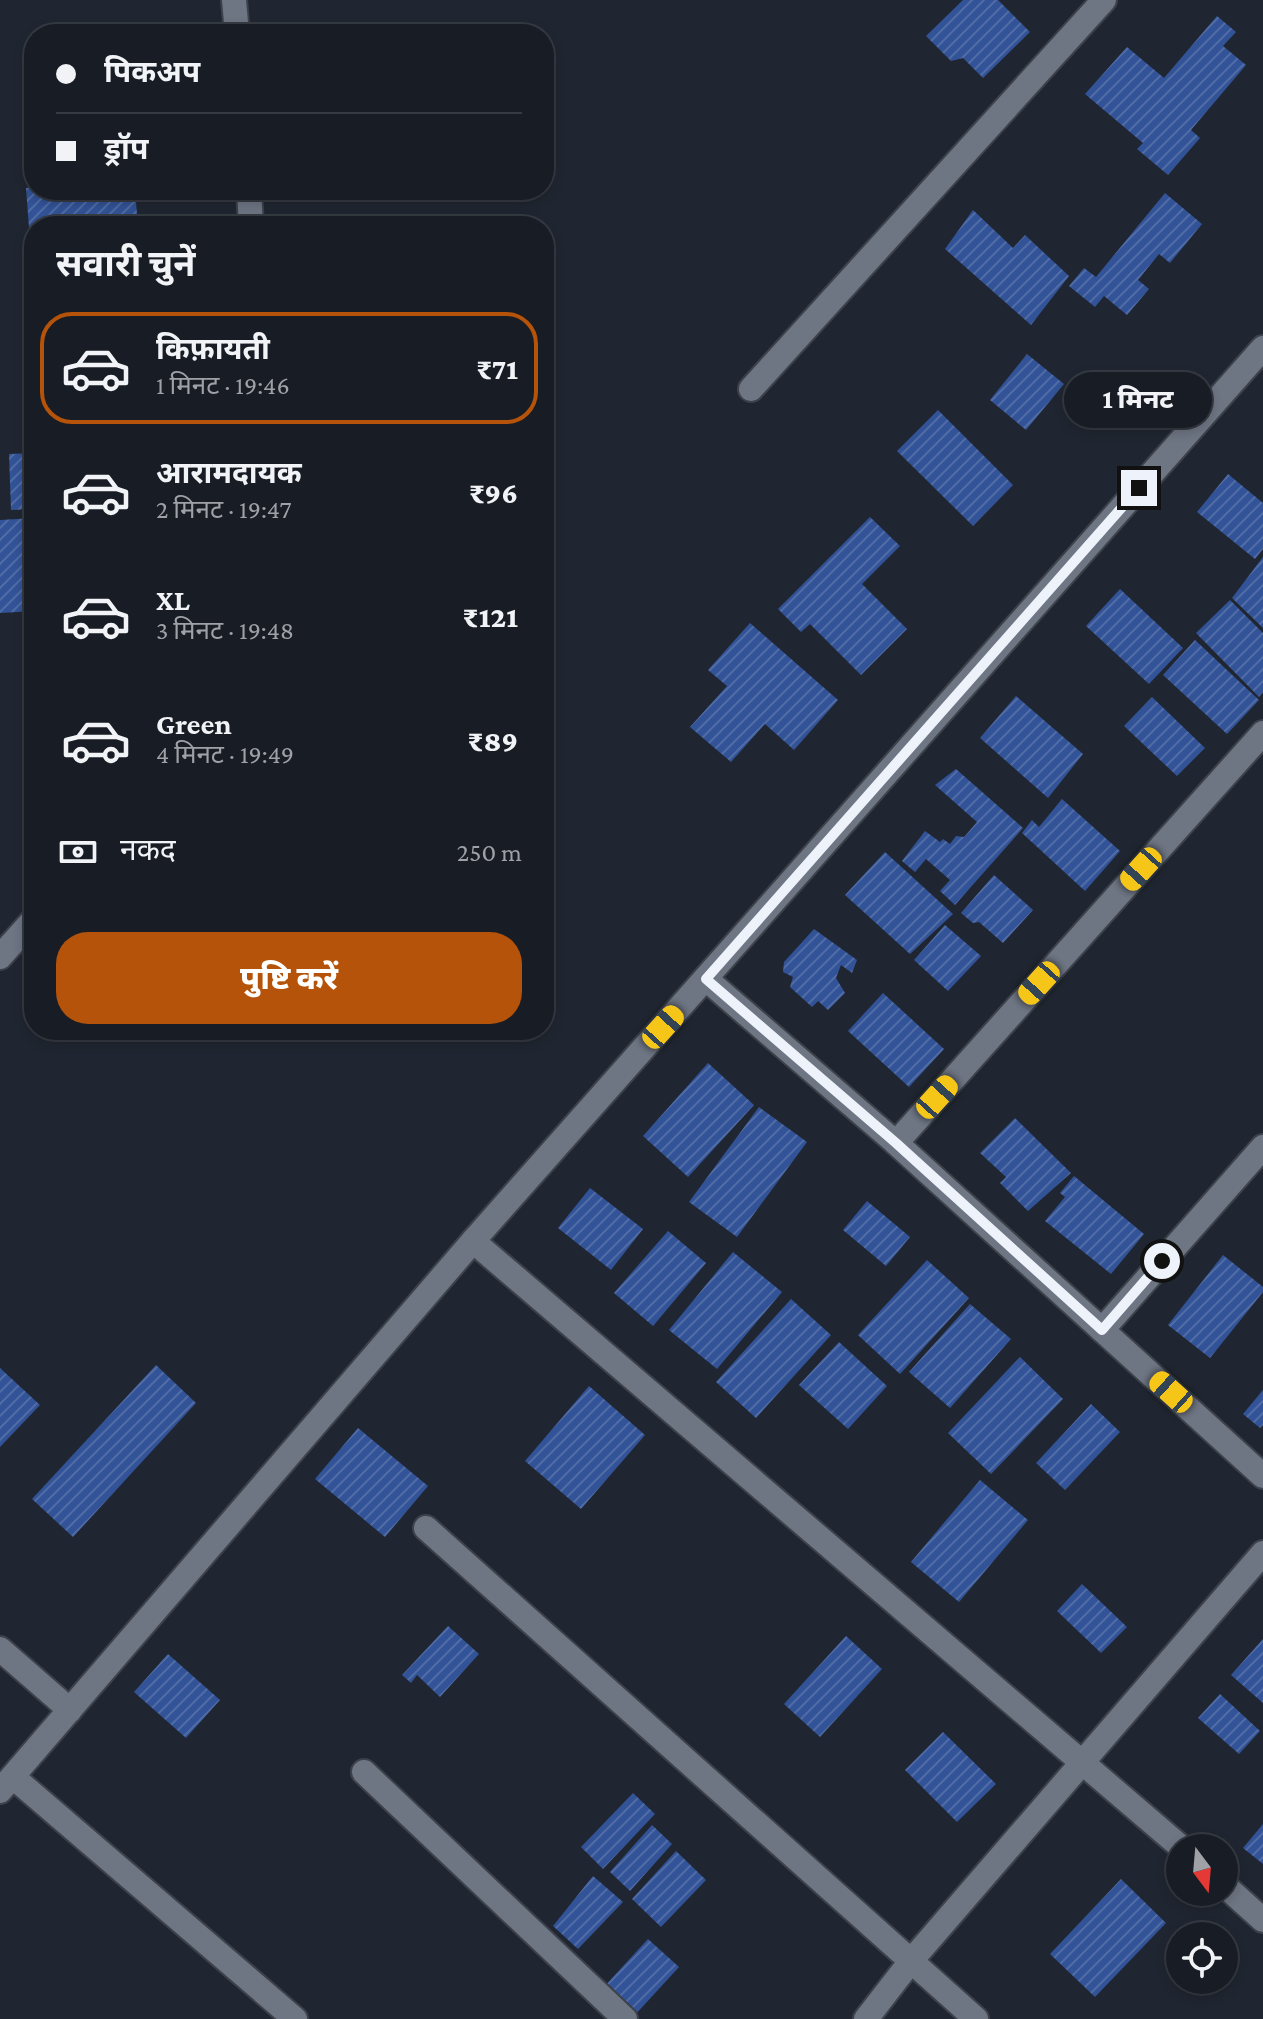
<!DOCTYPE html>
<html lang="hi">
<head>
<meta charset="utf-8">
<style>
	:root { --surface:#181c25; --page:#252932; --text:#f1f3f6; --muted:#9fa1a7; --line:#363a42; --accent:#b45309 }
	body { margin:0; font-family:"Crimson Pro","Noto Sans Devanagari",serif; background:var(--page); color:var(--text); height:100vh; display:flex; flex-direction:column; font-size:30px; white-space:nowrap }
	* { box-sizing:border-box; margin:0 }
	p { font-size:26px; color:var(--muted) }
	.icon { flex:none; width:44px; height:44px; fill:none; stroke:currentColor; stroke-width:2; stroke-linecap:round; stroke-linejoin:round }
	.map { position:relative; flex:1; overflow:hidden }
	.panel { position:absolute; left:24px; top:216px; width:530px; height:824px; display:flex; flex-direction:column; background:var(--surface); border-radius:32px; box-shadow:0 4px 12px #0003,0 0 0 2px var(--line) }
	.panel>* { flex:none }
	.guide { position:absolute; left:24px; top:24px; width:530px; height:176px; border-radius:32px; box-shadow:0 4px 12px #0003,0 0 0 2px var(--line); display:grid; align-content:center; height:176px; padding:0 32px; background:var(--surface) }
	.needle { width:52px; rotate:164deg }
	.fabs { position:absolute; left:1166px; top:1834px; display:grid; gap:16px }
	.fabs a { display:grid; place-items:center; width:72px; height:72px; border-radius:50%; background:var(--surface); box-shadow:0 4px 12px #0003,0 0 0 2px var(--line); font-size:40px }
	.end { position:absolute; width:36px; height:36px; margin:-18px; border:10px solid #eef2fa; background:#111; box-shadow:0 0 0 4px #111 }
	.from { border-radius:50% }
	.bubble { position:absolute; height:56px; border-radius:28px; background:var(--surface); box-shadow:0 4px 12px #0003,0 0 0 2px var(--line); font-size:26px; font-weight:800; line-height:56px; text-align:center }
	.car { position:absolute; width:24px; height:48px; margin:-24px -12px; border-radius:10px; box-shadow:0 0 6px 2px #0007; background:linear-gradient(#f5c518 24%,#345 0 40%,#f5c518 0 76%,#345 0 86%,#f5c518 0) }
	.guide b { display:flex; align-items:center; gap:28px; height:76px; font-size:30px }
	.guide b+b { border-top:2px solid var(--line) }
	.guide i { width:20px; height:20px; background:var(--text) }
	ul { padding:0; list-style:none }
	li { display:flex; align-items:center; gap:24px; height:112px; margin:0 16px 12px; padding:0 16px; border:4px solid transparent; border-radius:32px }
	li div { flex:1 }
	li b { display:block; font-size:30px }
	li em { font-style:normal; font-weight:800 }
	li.active { border-color:var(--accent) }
	li>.icon { width:72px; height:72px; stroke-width:1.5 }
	h2 { padding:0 32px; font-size:36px; line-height:96px }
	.pay { display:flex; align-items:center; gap:20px; height:88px; padding:0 32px; font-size:30px }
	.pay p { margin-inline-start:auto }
	.action { display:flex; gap:16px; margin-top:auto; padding:16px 32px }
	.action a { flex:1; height:92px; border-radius:32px; background:var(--accent); color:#fff; font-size:32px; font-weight:800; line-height:92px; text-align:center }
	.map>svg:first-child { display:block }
</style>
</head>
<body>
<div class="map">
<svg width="1263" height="2019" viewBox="0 0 1263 2019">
	<defs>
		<pattern id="building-hatch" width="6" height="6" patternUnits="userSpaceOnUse" patternTransform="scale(2)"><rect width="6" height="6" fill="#325397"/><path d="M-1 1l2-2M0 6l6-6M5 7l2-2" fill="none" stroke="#506ca6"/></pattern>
	</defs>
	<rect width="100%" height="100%" fill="#202631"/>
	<!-- building -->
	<g fill="url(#building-hatch)">
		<polygon points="963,0 998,0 1030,32 983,78 963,58 951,61 926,36"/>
		<polygon points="1217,16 1236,32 1223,46 1246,65 1191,130 1200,138 1168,175 1137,149 1143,143 1085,94 1127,47 1164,78"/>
		<polygon points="34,187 135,190 138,226 34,226 34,254 31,254 26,188"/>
		<polygon points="1165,193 1202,224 1170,263 1159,254 1138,280 1149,289 1127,315 1104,296 1095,307 1069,286 1084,268 1096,277"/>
		<polygon points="973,210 1013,248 1025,235 1069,276 1031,325 945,249"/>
		<polygon points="1027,354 1064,384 1026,430 990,400"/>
		<polygon points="938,410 1013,485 973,526 897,451"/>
		<polygon points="34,453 34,509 11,510 9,454"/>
		<polygon points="1228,474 1263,503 1263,549 1255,559 1197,512"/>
		<polygon points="870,517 900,546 862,584 907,629 861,675 810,624 801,632 778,609"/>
		<polygon points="34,518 34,611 0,613 0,520"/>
		<polygon points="1263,557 1263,628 1232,598"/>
		<polygon points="1120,589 1183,648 1149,684 1086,626"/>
		<polygon points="1230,600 1263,633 1263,692 1259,697 1196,633"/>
		<polygon points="750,623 838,700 794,750 765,724 731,762 690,727 727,686 708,670"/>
		<polygon points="1195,640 1259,700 1227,734 1163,675"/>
		<polygon points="1016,696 1083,754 1048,798 980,738"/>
		<polygon points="1152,697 1205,748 1177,776 1124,726"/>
		<polygon points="956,769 1023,828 955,905 940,891 950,880 926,859 915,872 902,861 925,831 940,842 943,839 950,844 956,836 964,837 977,822 935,785"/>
		<polygon points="1062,799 1120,851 1085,891 1022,833 1032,820 1039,827"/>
		<polygon points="885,852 953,914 910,954 845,895"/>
		<polygon points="994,875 1033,910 1003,943 979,922 973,923 961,913"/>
		<polygon points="945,925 981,956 948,991 914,960"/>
		<polygon points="814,929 857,960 852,973 841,965 836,978 845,993 828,1010 818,1001 812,1007 790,987 793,977 783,972 784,962"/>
		<polygon points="883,993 944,1049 909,1087 848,1031"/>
		<polygon points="708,1063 754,1105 688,1177 643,1136"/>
		<polygon points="759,1107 807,1142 737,1237 689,1202"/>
		<polygon points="1015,1118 1071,1173 1028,1211 1000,1183 1006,1177 980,1153"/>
		<polygon points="1074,1176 1144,1234 1111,1274 1045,1221 1065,1197 1060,1193"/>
		<polygon points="590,1188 643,1229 611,1270 558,1228"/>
		<polygon points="867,1201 910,1237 886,1266 843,1230"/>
		<polygon points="668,1231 706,1263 653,1326 614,1293"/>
		<polygon points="733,1252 782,1292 717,1369 669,1330"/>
		<polygon points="1223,1255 1263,1287 1263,1292 1210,1358 1168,1325"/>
		<polygon points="927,1260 969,1298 900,1374 858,1335"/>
		<polygon points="791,1299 831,1335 756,1418 716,1382"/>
		<polygon points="970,1304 1011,1339 950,1408 909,1372"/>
		<polygon points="839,1342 887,1386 848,1429 799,1385"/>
		<polygon points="1020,1357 1063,1399 991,1474 948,1433"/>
		<polygon points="156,1365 196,1403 73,1537 32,1499"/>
		<polygon points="0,1368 40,1405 0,1447"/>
		<polygon points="589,1386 645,1435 581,1509 525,1461"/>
		<polygon points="1263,1390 1263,1425 1260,1428 1243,1414"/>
		<polygon points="1091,1404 1120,1432 1065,1490 1036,1463"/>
		<polygon points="358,1428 428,1486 385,1537 315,1479"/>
		<polygon points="980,1480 1028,1520 959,1602 911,1562"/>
		<polygon points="1082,1584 1127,1627 1101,1653 1057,1611"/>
		<polygon points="448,1626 479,1654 440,1697 417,1675 411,1683 402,1675"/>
		<polygon points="846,1636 882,1669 820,1737 784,1704"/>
		<polygon points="1263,1639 1263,1703 1231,1675"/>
		<polygon points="168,1654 220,1700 186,1738 134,1692"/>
		<polygon points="1220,1694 1260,1731 1239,1754 1198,1718"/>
		<polygon points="943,1732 996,1784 957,1822 905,1770"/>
		<polygon points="633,1793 655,1814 603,1869 581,1847"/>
		<polygon points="1263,1824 1263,1864 1243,1848"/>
		<polygon points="652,1825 672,1844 630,1891 610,1872"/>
		<polygon points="676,1851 706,1880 661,1927 632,1899"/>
		<polygon points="593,1876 623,1902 578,1949 553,1926"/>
		<polygon points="1121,1879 1166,1923 1095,1997 1050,1954"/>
		<polygon points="648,1939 679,1967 634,2016 603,1988"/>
	</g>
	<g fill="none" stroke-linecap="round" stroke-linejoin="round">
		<!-- minor casing -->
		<g stroke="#3c414a" stroke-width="28">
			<g id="minor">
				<polyline points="234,0 237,34"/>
				<polyline points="249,190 251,226"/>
				<polyline points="751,389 1104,0"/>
				<polyline points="0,957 34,919"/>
				<polyline points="706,979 896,1143 1263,1476"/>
				<polyline points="896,1143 1263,733"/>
				<polyline points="473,1241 1182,1848"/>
				<polyline points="1102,1330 1263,1147"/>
				<polyline points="426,1528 976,2019"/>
				<polyline points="0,1649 70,1710"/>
				<polyline points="364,1772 625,2019"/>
				<polyline points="13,1777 295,2019"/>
				<polyline points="0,1791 473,1241 1263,348"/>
				<polyline points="1224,1885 1263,1920"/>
				<polyline points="866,2019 911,1961 1263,1553"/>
			</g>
		</g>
		<!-- minor -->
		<use href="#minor" stroke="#6e7583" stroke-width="24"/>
	</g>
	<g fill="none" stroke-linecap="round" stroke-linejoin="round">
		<!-- route -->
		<polyline stroke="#eef2fa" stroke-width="10" points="1139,488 706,979 896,1143 1102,1330 1162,1261"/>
	</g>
</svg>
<div class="fabs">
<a><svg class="needle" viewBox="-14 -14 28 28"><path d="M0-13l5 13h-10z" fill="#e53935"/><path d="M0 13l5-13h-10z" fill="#9fa1a7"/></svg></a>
<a><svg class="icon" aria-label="locate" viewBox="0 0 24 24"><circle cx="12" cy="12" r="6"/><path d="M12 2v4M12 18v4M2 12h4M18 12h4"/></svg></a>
</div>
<i class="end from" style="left:1162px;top:1261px"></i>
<i class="end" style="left:1139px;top:488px"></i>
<div class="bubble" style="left:1064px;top:372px;width:148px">1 मिनट</div>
<i class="car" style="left:1141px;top:869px;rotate:222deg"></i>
<i class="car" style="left:1039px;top:983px;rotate:222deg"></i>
<i class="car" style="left:663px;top:1027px;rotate:42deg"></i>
<i class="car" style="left:937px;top:1097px;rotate:42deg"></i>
<i class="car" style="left:1171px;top:1392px;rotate:312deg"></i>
<div class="guide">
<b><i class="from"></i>पिकअप</b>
<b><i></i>ड्रॉप</b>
</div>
<section class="panel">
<h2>सवारी चुनें</h2>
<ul>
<li class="active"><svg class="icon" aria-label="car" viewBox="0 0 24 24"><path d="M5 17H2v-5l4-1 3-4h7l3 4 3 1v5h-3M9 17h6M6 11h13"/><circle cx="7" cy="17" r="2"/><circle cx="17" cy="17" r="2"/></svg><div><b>किफ़ायती</b><p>1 मिनट · 19:46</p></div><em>₹71</em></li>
<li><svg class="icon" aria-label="car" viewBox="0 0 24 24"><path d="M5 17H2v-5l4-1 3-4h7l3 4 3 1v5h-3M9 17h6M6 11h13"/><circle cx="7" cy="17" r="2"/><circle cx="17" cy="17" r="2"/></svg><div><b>आरामदायक</b><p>2 मिनट · 19:47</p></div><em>₹96</em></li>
<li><svg class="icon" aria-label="car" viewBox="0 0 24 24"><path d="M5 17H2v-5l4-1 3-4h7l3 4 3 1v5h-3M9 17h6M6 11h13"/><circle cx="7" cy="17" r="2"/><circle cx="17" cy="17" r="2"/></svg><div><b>XL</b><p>3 मिनट · 19:48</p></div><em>₹121</em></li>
<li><svg class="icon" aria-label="car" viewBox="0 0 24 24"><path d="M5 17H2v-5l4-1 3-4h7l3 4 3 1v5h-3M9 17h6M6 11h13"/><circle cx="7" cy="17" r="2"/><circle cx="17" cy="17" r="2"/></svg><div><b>Green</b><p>4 मिनट · 19:49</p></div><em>₹89</em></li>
</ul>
<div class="pay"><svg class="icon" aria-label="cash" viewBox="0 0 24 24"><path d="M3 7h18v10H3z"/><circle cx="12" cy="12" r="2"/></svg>नकद<p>250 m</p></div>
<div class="action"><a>पुष्टि करें</a></div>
</section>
</div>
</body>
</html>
